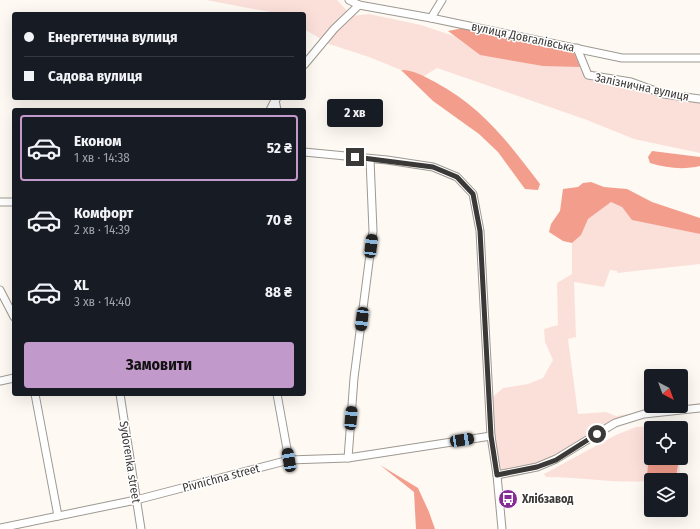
<!DOCTYPE html>
<html lang="uk">
<head>
<meta charset="utf-8">
<style>
	:root { --surface:#171b24; --page:#20242c; --text:#f1f3f6; --muted:#9ea1a6; --line:#363941; --accent:#c199cb }
	body { margin:0; font-family:"Fira Sans Condensed",sans-serif; background:var(--page); color:var(--text); height:100vh; display:flex; flex-direction:column; font-size:15px; white-space:nowrap }
	* { box-sizing:border-box; margin:0 }
	p { font-size:13px; color:var(--muted) }
	.icon { flex:none; width:22px; height:22px; fill:none; stroke:currentColor; stroke-width:2; stroke-linecap:round; stroke-linejoin:round }
	.map { position:relative; flex:1; overflow:hidden }
	.panel { position:absolute; left:12px; top:108px; width:294px; height:288px; display:flex; flex-direction:column; background:var(--surface); border-radius:4px; box-shadow:0 4px 16px #0002 }
	.panel>* { flex:none }
	.top-card { position:absolute; left:12px; top:12px; width:294px; height:88px; border-radius:4px; box-shadow:0 4px 16px #0002; display:grid; align-content:center; height:88px; padding:0 12px; background:var(--surface) }
	.needle { width:26px; rotate:139deg }
	.fabs { position:absolute; left:644px; top:369px; display:grid; gap:8px }
	.fabs a { display:grid; place-items:center; width:44px; height:44px; border-radius:4px; background:var(--surface); box-shadow:0 4px 16px #0002; font-size:20px }
	.end { position:absolute; width:18px; height:18px; margin:-9px; border:5px solid #3b3937; background:#fff; box-shadow:0 0 0 2px #fff }
	.from { border-radius:50% }
	.bubble { position:absolute; height:28px; border-radius:4px; background:var(--surface); box-shadow:0 4px 16px #0002; font-size:13px; font-weight:700; line-height:28px; text-align:center }
	.car { position:absolute; width:12px; height:24px; margin:-12px -6px; border-radius:5px; box-shadow:0 0 3px 1px #0007; background:linear-gradient(#222 24%,#8ab4d8 0 40%,#222 0 76%,#8ab4d8 0 86%,#222 0) }
	.top-card b { display:flex; align-items:center; gap:14px; height:38px; font-size:15px }
	.top-card b+b { border-top:1px solid var(--line) }
	.top-card i { width:10px; height:10px; background:var(--text) }
	ul { padding:7px 0 0; list-style:none }
	li { display:flex; align-items:center; gap:12px; height:66px; margin:0 8px 6px; padding:0 4px; border:2px solid transparent; border-radius:4px }
	li div { flex:1 }
	li b { display:block; font-size:15px }
	li em { font-style:normal; font-weight:700 }
	li.active { border-color:var(--accent) }
	li>.icon { width:36px; height:36px; stroke-width:1.5 }
	.cta { display:flex; gap:8px; margin-top:auto; padding:8px 12px }
	.cta a { flex:1; height:46px; border-radius:4px; background:var(--accent); color:#111; font-size:16px; font-weight:700; line-height:46px; text-align:center }
	.map>svg:first-child { display:block }
</style>
</head>
<body>
<div class="map">
<svg width="700" height="529" viewBox="0 0 700 529">
	<rect width="100%" height="100%" fill="#fef9f3"/>
	<!-- green -->
	<g fill="#fbe0da">
		<polygon points="206,0 337,0 352,16 369,14 421,25 454,36 480,55 580,67 700,101 700,153 634,139 587,120 437,68 421,78 369,57 329,44 304,29 304,14 280,14"/>
		<path d="M613,201l9,6 10,11 26,7 42,9v30l-83,9v-2l-7,-1 -6,17 -30,-5 2,55 -8,2 10,75 28,-2 10,4 84,-13v4l-85,16 -58,36 -60,16 -8,-75 14,-12 25,-4 15,-6 10,-18 -8,-18 -1,-13 14,-4 -1,-42 15,-9v-31c14,-12 7,-12 14,-24 5,-9 18,-14 27,-18z"/>
		<path d="M671,425l7,3h-27v30h28l1,18c-43,12 -90,1 -134,1l-2,-3 72,-39 20,-8z"/>
	</g>
	<!-- forest -->
	<g fill="#f39e8d">
		<polygon points="463,28 573,50 580,67 543,66 480,55 448,31"/>
		<path d="M401,70c13,0 22,6 34,12 48,26 73,60 105,102l-2,6 -13,-1 -27,-37 -19,-18 -46,-33z"/>
		<path d="M652,151l48,6v9c-17,4 -33,2 -50,-3l-2,-6z"/>
		<polygon points="591,182 604,187 627,189 652,202 700,218 700,234 632,220 622,207 611,202 588,219 581,235 572,243 563,241 549,232 551,224 560,211 563,189 578,187 583,183"/>
		<path d="M671,458h8l-3,19 -14,3 -15,-4 1,-11c7,-3 17,-2 23,-7z"/>
		<polygon points="380,465 418,488 429,512 435,529 416,529 414,492"/>
	</g>
	<g fill="none" stroke-linecap="round" stroke-linejoin="round">
		<!-- minor casing -->
		<g stroke="#9d9993" stroke-width="9">
			<g id="minor">
				<polyline points="349,0 359,5 431,18 622,58 700,58"/>
				<polyline points="431,18 442,0"/>
				<polyline points="577,48 588,75 631,82 664,94 700,99"/>
				<polyline points="304,65 334,29 359,5"/>
				<polyline points="277,98 275,100 277,110"/>
				<polyline points="270,110 275,100"/>
				<polyline points="304,152 387,160 433,167 457,177 473,194 480,231 491,436 497,475 502,529"/>
				<polyline points="0,202 14,202"/>
				<polyline points="0,290 14,317"/>
				<polyline points="0,381 14,378"/>
				<polyline points="35,394 58,516"/>
				<polyline points="120,394 141,529"/>
				<polyline points="277,394 289,460"/>
				<polyline points="348,458 354,378 373,231 370,159"/>
				<polyline points="497,475 537,467 556,459 615,423 644,414 700,408"/>
				<polyline points="0,528 136,500 289,460 348,458 491,436"/>
			</g>
		</g>
		<!-- minor -->
		<use href="#minor" stroke="#fff" stroke-width="7"/>
	</g>
	<g fill="none" stroke-linecap="round" stroke-linejoin="round">
		<!-- route -->
		<polyline stroke="#3b3937" stroke-width="5" points="355,157 433,167 457,177 473,194 480,231 491,436 497,475 537,467 556,460 597,434"/>
	</g>
	<!-- icons -->
	<defs>
		<g id="bus-disc" transform="scale(1)"><circle r="9.5" fill="#872b97" stroke="#fff"/><path d="M-5-6H5V4H4V6H2V4H-2V6H-4V4H-5ZM-3.5-4V0h7V-4ZM-3.5 1.2v1.5H-2V1.2ZM2 1.2v1.5H3.5V1.2Z" fill="#fff"/></g>
	</defs>
	<g fill-rule="evenodd">
		<use href="#bus-disc" x="508" y="499"/>
	</g>
	<g text-anchor="middle" dominant-baseline="central" stroke-width="3" stroke-linejoin="round" paint-order="stroke">
		<!-- street labels -->
		<g font-size="12" fill="#3b3937" stroke="#fff">
			<text transform="translate(523 37) rotate(12)">вулиця Довгалівська</text>
			<text transform="translate(642 87) rotate(12)">Залізнична вулиця</text>
			<text transform="translate(130 462) rotate(81)">Sydorenka street</text>
			<text transform="translate(221 478) rotate(-15)">Pivnichna street</text>
		</g>
		<!-- poi labels -->
		<g font-size="12" font-weight="bold" fill="#3b3937" stroke="#fff" text-anchor="start">
			<text x="522" y="499">Хлібзавод</text>
		</g>
	</g>
</svg>
<div class="fabs">
<a><svg class="needle" viewBox="-14 -14 28 28"><path d="M0-13l5 13h-10z" fill="#e53935"/><path d="M0 13l5-13h-10z" fill="#9ea1a6"/></svg></a>
<a><svg class="icon" aria-label="locate" viewBox="0 0 24 24"><circle cx="12" cy="12" r="6"/><path d="M12 2v4M12 18v4M2 12h4M18 12h4"/></svg></a>
<a><svg class="icon" aria-label="layers" viewBox="0 0 24 24"><path d="M12 4l9 5-9 5-9-5zM3 14l9 5 9-5"/></svg></a>
</div>
<i class="end from" style="left:597px;top:434px"></i>
<i class="end" style="left:355px;top:157px"></i>
<div class="bubble" style="left:327px;top:99px;width:56px">2 хв</div>
<i class="car" style="left:371px;top:246px;rotate:7deg"></i>
<i class="car" style="left:362px;top:319px;rotate:187deg"></i>
<i class="car" style="left:351px;top:418px;rotate:5deg"></i>
<i class="car" style="left:462px;top:440px;rotate:81deg"></i>
<i class="car" style="left:289px;top:460px;rotate:350deg"></i>
<div class="top-card">
<b><i class="from"></i>Енергетична вулиця</b>
<b><i></i>Садова вулиця</b>
</div>
<section class="panel">
<ul>
<li class="active"><svg class="icon" aria-label="car" viewBox="0 0 24 24"><path d="M5 17H2v-5l4-1 3-4h7l3 4 3 1v5h-3M9 17h6M6 11h13"/><circle cx="7" cy="17" r="2"/><circle cx="17" cy="17" r="2"/></svg><div><b>Економ</b><p>1 хв · 14:38</p></div><em>52 ₴</em></li>
<li><svg class="icon" aria-label="car" viewBox="0 0 24 24"><path d="M5 17H2v-5l4-1 3-4h7l3 4 3 1v5h-3M9 17h6M6 11h13"/><circle cx="7" cy="17" r="2"/><circle cx="17" cy="17" r="2"/></svg><div><b>Комфорт</b><p>2 хв · 14:39</p></div><em>70 ₴</em></li>
<li><svg class="icon" aria-label="car" viewBox="0 0 24 24"><path d="M5 17H2v-5l4-1 3-4h7l3 4 3 1v5h-3M9 17h6M6 11h13"/><circle cx="7" cy="17" r="2"/><circle cx="17" cy="17" r="2"/></svg><div><b>XL</b><p>3 хв · 14:40</p></div><em>88 ₴</em></li>
</ul>
<div class="cta"><a>Замовити</a></div>
</section>
</div>
</body>
</html>
